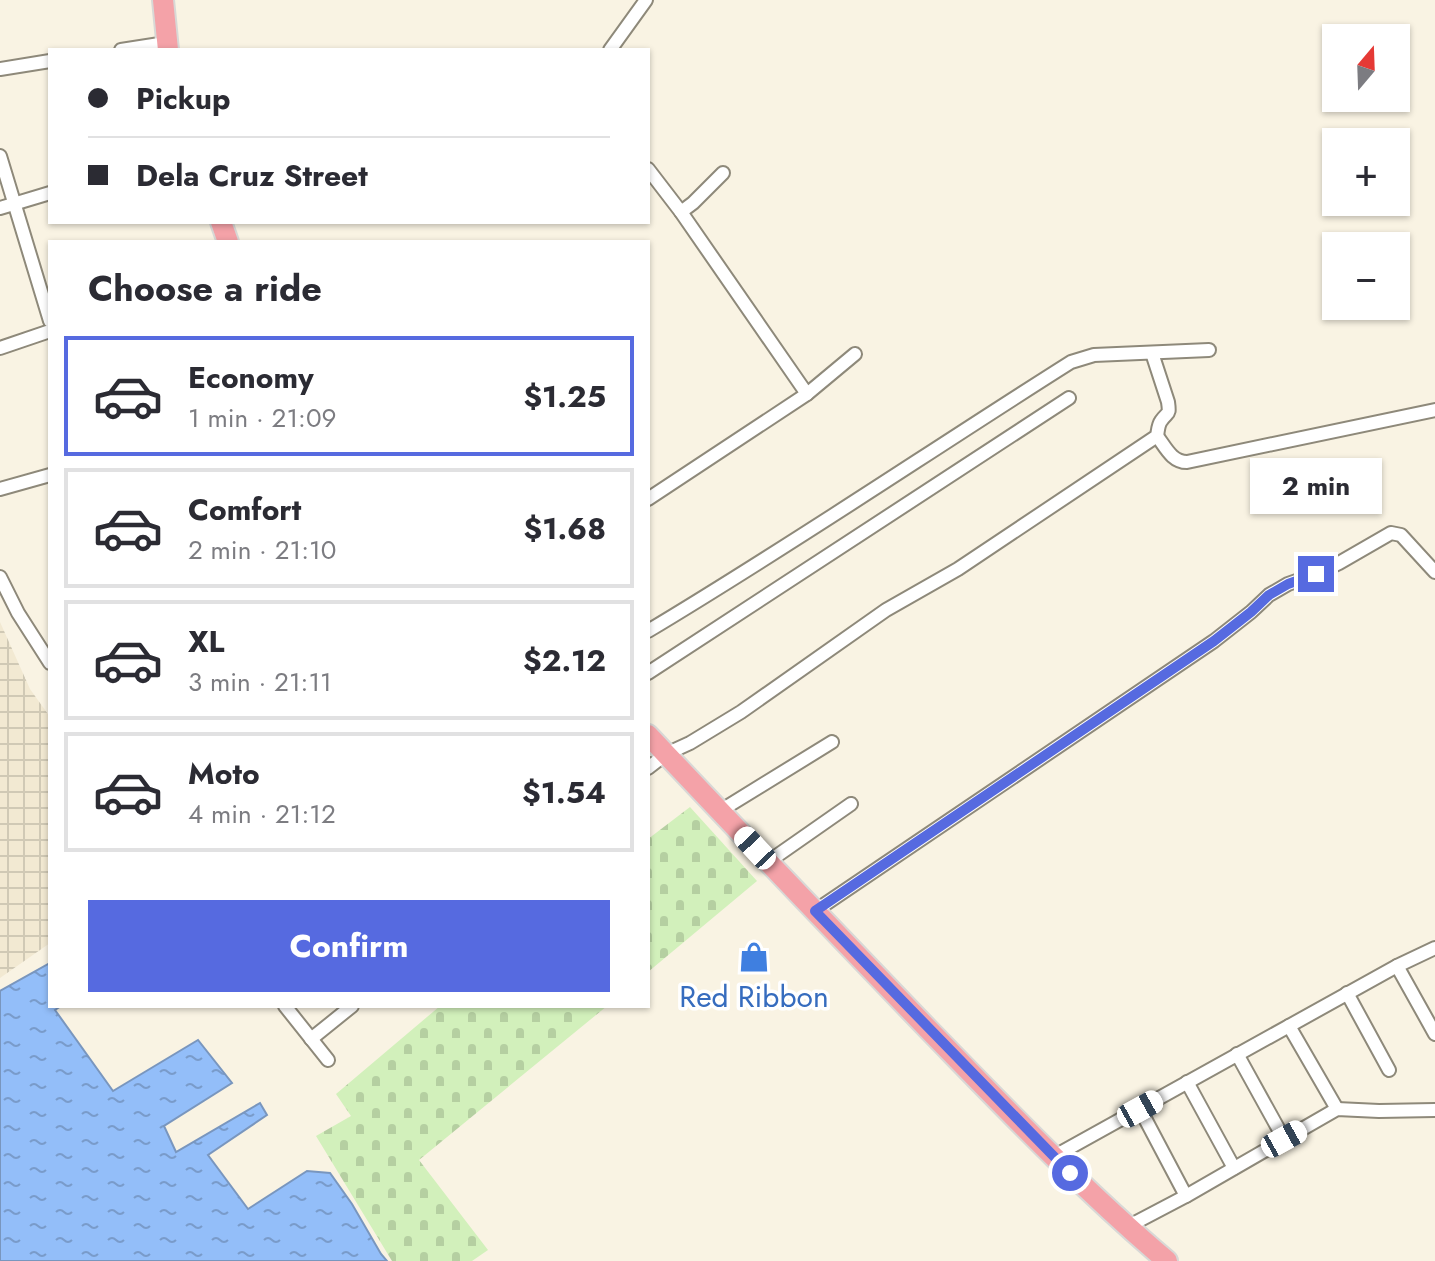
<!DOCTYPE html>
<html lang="en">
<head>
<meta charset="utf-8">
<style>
	:root { --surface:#fff; --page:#f7f7f7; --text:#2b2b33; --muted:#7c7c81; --line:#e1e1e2; --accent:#566ae0 }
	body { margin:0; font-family:Jost,sans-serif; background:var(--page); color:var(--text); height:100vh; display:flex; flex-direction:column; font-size:30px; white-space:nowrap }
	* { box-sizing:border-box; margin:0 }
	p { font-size:26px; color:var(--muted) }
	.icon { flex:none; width:44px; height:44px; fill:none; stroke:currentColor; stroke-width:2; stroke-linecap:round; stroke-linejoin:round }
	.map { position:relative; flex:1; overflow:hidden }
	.drawer { position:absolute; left:48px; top:240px; width:602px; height:768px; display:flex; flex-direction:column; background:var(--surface); border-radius:0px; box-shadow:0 2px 6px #0004 }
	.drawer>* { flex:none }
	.banner { position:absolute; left:48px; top:48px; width:602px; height:176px; border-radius:0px; box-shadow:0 2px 6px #0004; display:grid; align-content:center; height:176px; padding:0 40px; background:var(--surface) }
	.needle { width:52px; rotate:19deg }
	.fabs { position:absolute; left:1322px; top:24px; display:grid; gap:16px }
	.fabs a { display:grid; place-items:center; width:88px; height:88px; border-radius:0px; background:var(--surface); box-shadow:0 2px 6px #0004; font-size:40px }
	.end { position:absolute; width:36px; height:36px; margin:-18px; border:10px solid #566ae0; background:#fff; box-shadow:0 0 0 4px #fff }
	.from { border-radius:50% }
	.bubble { position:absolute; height:56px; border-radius:0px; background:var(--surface); box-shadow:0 2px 6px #0004; font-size:26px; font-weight:700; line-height:56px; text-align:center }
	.car { position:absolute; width:24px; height:48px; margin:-24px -12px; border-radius:10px; box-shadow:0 0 6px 2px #0007; background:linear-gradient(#fff 24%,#345 0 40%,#fff 0 76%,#345 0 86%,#fff 0) }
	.banner b { display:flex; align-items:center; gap:28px; height:76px; font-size:30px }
	.banner b+b { border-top:2px solid var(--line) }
	.banner i { width:20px; height:20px; background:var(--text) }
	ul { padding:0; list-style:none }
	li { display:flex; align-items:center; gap:24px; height:120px; margin:0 16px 12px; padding:0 24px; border:4px solid var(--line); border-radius:0px }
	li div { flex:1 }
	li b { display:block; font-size:30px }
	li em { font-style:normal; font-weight:700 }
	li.on { border-color:var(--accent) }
	li>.icon { width:72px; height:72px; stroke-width:1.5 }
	h2 { padding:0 40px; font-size:36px; line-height:96px }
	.button { display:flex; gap:16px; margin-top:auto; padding:16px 40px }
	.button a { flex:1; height:92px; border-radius:0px; background:var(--accent); color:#fff; font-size:32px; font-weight:700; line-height:92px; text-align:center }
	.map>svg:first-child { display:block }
</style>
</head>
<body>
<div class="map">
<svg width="1435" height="1261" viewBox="0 0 1435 1261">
	<defs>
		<pattern id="industrial-grid" width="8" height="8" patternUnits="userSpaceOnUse" patternTransform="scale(2)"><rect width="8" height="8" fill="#f2e9d2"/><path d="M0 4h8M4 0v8" fill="none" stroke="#d0c9b5"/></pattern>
		<pattern id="cemetery-stones" width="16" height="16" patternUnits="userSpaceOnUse" patternTransform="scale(2)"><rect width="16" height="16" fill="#d2f0bb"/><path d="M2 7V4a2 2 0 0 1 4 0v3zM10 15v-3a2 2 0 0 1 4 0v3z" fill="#b5cfa1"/></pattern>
		<pattern id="water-ripples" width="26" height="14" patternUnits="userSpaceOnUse" patternTransform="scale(2)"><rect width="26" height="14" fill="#93bef9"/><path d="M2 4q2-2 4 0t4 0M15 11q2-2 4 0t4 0" fill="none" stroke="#799bca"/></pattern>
	</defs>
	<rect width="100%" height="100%" fill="#f9f3e3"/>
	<!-- industrial -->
	<polygon fill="url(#industrial-grid)" points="0,622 30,689 50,717 50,943 0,978"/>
	<!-- cemetery -->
	<g fill="url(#cemetery-stones)">
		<polygon points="690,807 757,881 648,972 648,839"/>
		<polygon points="440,1006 607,1006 419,1160 488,1250 472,1261 392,1261 316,1136 351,1116 336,1094"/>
	</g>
	<!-- water -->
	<polygon fill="url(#water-ripples)" stroke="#7996be" stroke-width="2" points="50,963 50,1006 61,1006 55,1010 113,1091 198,1040 232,1083 164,1126 176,1152 260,1103 267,1115 208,1155 248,1209 307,1171 330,1173 352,1204 381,1254 387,1261 0,1261 0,991"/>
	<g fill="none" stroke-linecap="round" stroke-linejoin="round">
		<!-- minor casing -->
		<g stroke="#8e897a" stroke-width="16">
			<g id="minor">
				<polyline points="121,50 166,43"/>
				<polyline points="610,50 646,0"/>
				<polyline points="0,69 50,61"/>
				<polyline points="0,156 50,321"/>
				<polyline points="648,169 681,212 807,394"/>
				<polyline points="0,208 50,193"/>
				<polyline points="681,212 693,203 723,173"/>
				<polyline points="0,348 50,331"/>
				<path d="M1157,436c9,12 15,26 30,26l248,-52"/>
				<polyline points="0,489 50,475"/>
				<polyline points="648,499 807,394 855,354"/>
				<polyline points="0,577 18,613 50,663"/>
				<path d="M648,631c144,-86 282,-180 423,-269l23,-7 115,-5"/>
				<polyline points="648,673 1069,398"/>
				<path d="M648,768l18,-14 24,-11 51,-31 145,-102 72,-41 199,-133c1,-5 1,-11 4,-15 7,-10 9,-5 7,-19l-16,-49"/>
				<polyline points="720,811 832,742"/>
				<polyline points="768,862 851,804"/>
				<polyline points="815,911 1214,641 1251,612 1269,595 1288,584 1316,574 1339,563 1391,533 1401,535 1435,572"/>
				<polyline points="1397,966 1435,1034"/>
				<polyline points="1347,993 1389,1070"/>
				<polyline points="285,1006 328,1060"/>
				<polyline points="1289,1026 1337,1109"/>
				<polyline points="311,1039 352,1006"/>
				<polyline points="1237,1054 1284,1139"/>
				<polyline points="1187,1082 1234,1168"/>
				<polyline points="1140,1109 1186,1196"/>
				<polyline points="1053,1157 1397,966 1435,948"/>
				<polyline points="1127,1227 1186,1196 1337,1109 1379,1111 1435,1110"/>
			</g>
		</g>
		<!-- primary casing -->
		<g stroke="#d8d8d6" stroke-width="24">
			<g id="primary">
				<polyline points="163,0 168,50"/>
				<polyline points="221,222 228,242"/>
				<path d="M648,735c93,99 186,196 280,294 78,80 154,160 239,232"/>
			</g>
		</g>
		<!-- minor -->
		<use href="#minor" stroke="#fff" stroke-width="12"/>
		<!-- primary -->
		<use href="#primary" stroke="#f4a2a8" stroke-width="20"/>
	</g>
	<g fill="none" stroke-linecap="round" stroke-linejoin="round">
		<!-- route -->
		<polyline stroke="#566ae0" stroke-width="10" points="1070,1173 815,911 1214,641 1251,612 1269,595 1288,584 1316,574"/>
	</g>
	<!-- icons -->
	<defs>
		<g id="shop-bare" transform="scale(2.4)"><path d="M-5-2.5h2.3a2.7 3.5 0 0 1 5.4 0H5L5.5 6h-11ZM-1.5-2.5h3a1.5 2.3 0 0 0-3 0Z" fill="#3f7fe0" stroke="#fff" stroke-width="2.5" paint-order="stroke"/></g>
	</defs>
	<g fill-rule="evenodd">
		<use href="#shop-bare" x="754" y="957"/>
	</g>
	<g text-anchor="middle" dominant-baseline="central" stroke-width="7" stroke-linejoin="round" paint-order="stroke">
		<!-- shop labels -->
		<g font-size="30" fill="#366cbe" stroke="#fff">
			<text x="754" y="996">Red Ribbon</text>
		</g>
	</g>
</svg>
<div class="fabs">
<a><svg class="needle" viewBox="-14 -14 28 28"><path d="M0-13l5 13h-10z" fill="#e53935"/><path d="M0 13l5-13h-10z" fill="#7c7c81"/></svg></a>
<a>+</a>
<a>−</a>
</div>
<i class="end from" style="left:1070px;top:1173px"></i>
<i class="end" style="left:1316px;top:574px"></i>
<div class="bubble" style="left:1250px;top:458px;width:132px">2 min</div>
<i class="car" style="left:755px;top:848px;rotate:317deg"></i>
<i class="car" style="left:1140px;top:1109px;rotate:61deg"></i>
<i class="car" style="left:1284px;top:1139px;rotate:61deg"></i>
<div class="banner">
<b><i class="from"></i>Pickup</b>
<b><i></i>Dela Cruz Street</b>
</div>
<section class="drawer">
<h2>Choose a ride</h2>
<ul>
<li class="on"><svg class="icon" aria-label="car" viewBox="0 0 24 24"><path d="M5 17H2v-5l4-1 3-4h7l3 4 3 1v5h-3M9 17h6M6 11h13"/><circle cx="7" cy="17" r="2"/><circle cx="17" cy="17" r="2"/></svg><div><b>Economy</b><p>1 min · 21:09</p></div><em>$1.25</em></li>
<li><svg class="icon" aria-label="car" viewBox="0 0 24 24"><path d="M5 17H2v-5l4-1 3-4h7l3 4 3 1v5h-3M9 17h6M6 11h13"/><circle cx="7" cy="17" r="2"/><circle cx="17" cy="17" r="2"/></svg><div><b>Comfort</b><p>2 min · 21:10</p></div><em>$1.68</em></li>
<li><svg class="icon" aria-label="car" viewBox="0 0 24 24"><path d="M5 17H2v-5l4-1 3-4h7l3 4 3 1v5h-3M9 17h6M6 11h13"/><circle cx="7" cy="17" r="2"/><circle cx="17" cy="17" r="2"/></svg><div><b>XL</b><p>3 min · 21:11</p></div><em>$2.12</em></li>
<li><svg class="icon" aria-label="car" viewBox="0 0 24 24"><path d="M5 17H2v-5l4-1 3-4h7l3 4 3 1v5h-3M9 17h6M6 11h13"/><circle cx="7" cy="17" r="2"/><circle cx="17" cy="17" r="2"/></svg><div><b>Moto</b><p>4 min · 21:12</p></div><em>$1.54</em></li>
</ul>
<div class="button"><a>Confirm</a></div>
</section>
</div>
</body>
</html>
